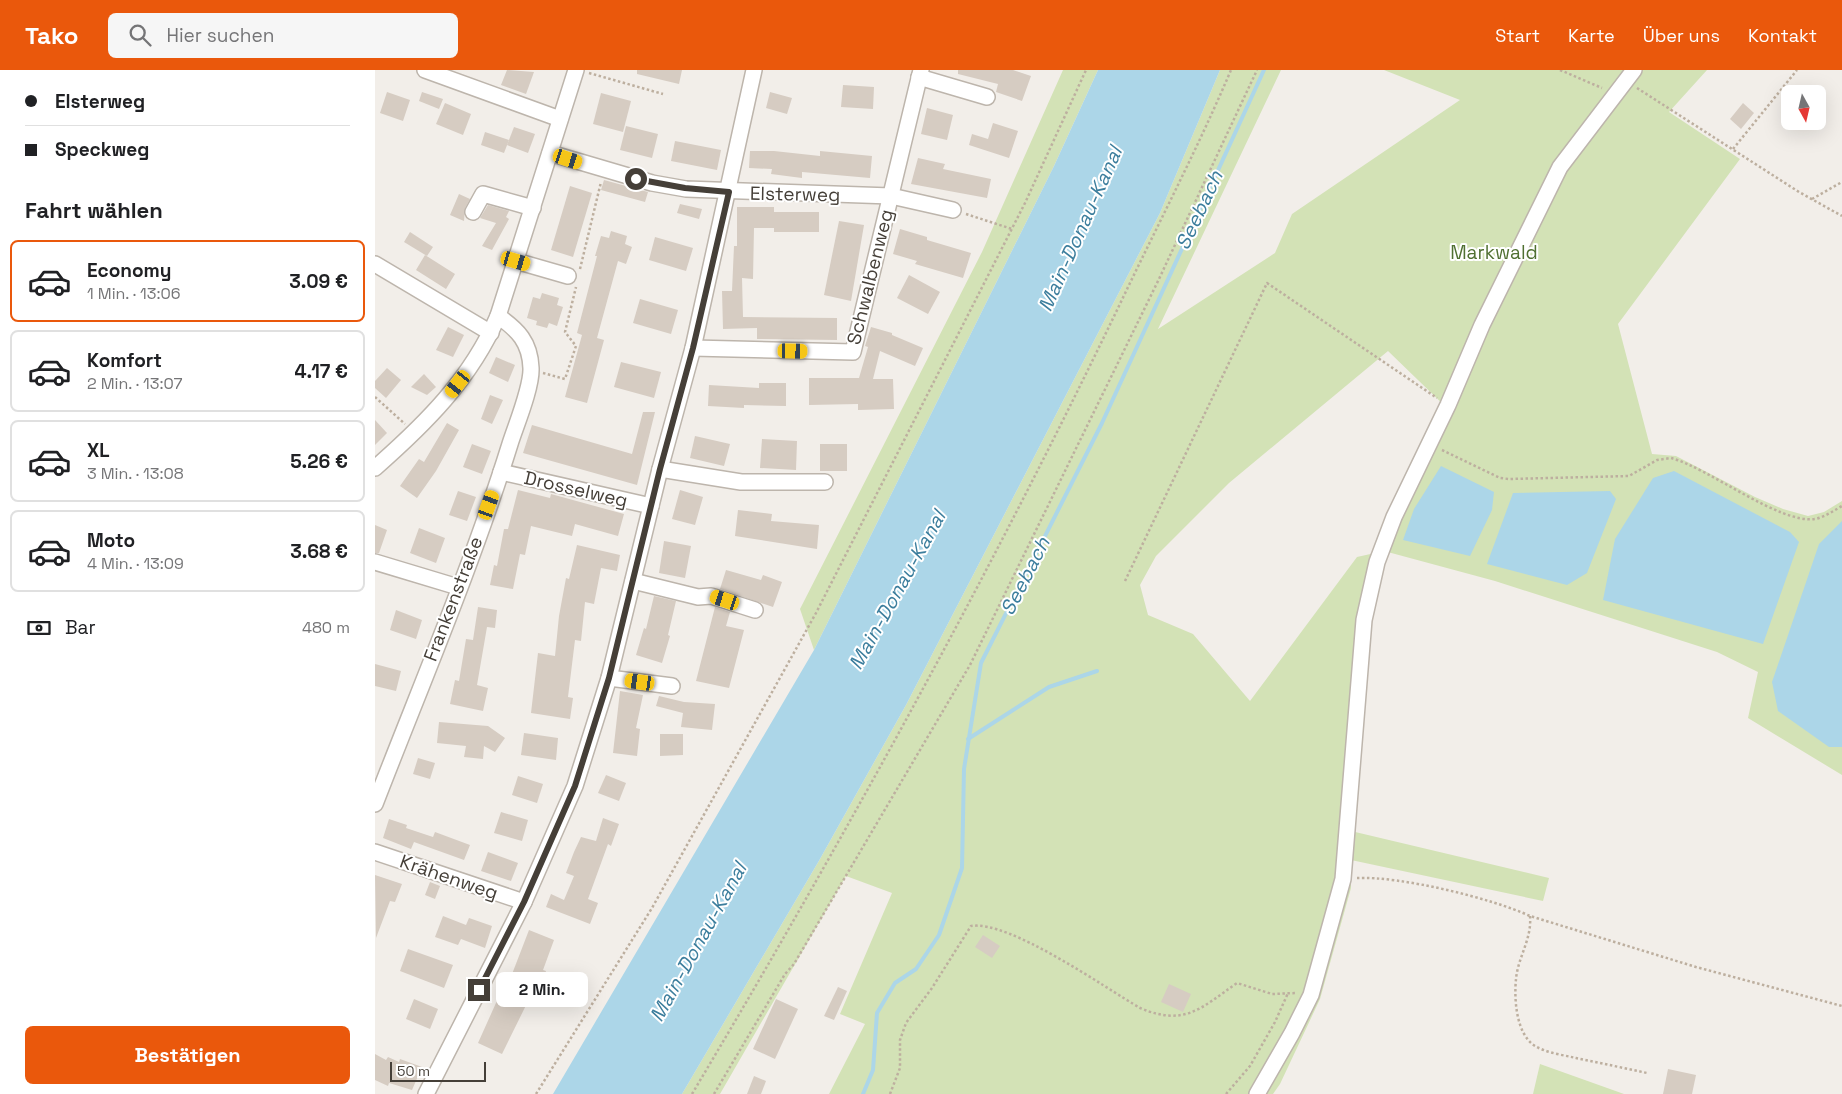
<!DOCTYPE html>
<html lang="de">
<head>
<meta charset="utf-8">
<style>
	:root { --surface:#fff; --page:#f6f6f6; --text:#202124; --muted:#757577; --line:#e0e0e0; --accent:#ea580c }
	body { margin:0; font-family:"Space Grotesk",sans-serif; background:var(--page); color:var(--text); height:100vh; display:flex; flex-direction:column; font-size:19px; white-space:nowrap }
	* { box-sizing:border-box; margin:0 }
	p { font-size:16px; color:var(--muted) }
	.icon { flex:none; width:28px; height:28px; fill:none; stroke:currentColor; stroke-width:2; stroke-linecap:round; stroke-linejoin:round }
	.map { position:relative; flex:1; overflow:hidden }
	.details { display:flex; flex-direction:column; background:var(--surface); width:375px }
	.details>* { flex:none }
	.top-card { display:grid; align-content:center; height:110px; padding:0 25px; background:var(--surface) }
	.needle { width:32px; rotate:172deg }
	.tools { position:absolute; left:1406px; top:15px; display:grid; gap:10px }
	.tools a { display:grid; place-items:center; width:45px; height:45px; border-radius:8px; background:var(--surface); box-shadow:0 5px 20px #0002; font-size:25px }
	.scale { position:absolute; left:15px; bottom:12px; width:96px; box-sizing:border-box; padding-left:5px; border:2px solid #453f38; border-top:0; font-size:14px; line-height:18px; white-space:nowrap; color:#453f38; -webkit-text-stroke:4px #fff; paint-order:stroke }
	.end { position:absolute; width:22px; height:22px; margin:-11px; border:6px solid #453f38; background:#fff; box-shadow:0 0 0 2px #fff }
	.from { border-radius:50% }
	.bubble { position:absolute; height:35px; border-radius:8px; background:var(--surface); box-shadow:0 5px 20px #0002; font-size:16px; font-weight:800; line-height:35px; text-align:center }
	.car { position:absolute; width:15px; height:30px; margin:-15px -8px; border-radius:6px; box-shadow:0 0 4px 1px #0007; background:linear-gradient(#f5c518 24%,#345 0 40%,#f5c518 0 76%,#345 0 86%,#f5c518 0) }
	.top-card b { display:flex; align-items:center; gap:18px; height:48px; font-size:19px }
	.top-card b+b { border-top:1px solid var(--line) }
	.top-card i { width:12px; height:12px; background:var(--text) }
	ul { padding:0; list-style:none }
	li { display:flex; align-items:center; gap:15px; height:82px; margin:0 10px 8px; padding:0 15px; border:2px solid var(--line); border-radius:8px }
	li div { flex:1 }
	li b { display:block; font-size:19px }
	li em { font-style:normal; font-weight:800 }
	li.selected { border-color:var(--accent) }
	li>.icon { width:45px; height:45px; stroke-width:1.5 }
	h2 { padding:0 25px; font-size:22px; line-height:60px }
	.pay { display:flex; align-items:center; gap:12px; height:55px; padding:0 25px; font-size:19px }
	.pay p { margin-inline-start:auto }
	.cta { display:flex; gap:10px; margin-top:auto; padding:10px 25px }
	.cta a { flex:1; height:58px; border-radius:8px; background:var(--accent); color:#fff; font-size:20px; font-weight:800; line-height:58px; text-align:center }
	header { display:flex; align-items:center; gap:30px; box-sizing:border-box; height:70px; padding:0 25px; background:var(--accent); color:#fff }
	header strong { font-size:24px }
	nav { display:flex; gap:28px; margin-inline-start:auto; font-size:18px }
	.search { width:350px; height:45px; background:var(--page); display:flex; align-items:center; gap:12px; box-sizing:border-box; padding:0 18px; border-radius:8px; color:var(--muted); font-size:19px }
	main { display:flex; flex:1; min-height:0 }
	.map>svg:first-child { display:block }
</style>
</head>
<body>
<header>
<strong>Tako</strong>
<div class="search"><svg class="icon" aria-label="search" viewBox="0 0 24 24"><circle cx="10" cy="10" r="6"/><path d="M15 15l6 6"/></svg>Hier suchen</div>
<nav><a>Start</a><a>Karte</a><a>Über uns</a><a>Kontakt</a></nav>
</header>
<main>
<section class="details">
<div class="top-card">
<b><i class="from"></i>Elsterweg</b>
<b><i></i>Speckweg</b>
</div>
<h2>Fahrt wählen</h2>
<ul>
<li class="selected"><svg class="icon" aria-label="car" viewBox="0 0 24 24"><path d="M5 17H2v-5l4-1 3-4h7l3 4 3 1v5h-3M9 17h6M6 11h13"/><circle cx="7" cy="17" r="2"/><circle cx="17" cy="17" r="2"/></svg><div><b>Economy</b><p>1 Min. · 13:06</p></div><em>3.09 €</em></li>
<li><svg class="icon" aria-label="car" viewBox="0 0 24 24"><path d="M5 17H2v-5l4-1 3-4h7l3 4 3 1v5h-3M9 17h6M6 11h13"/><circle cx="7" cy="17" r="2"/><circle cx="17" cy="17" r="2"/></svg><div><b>Komfort</b><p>2 Min. · 13:07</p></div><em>4.17 €</em></li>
<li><svg class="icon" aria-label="car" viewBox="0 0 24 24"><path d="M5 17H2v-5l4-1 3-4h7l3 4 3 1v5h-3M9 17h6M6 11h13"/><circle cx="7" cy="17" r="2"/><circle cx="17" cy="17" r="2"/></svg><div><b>XL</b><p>3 Min. · 13:08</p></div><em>5.26 €</em></li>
<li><svg class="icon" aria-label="car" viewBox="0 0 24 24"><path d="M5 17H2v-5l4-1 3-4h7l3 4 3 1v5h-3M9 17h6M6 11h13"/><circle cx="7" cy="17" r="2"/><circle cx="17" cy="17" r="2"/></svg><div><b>Moto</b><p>4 Min. · 13:09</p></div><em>3.68 €</em></li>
</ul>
<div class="pay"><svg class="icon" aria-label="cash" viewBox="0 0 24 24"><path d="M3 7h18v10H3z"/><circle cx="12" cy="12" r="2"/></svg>Bar<p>480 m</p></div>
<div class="cta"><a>Bestätigen</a></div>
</section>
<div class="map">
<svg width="1467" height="1024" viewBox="0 0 1467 1024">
	<rect width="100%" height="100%" fill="#f2eee9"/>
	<!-- green -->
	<g fill="#d3e2b6" fill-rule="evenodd">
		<polygon points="688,0 723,0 679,96 439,580 425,539 607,182"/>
		<path d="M845,0h61l-123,259 117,-76 17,-39 168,-114 -76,-30h323l-38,42 71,47 -122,165 34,130 24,2 79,41 28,12 25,7 16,-4 18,-11v274l-94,-57 10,-46 -41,-20 -222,-71 -111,-30 -17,91 -16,189 198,47 -6,23 -192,-41v28l-31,111 -40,85 -7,10h-444l36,-70 -25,-10 52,-121 -46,-17 -126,218h-38l138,-235 86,-154 254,-492zM1013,281l61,59 -65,141 -27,6 -107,144 -57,-67 -45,-19 -8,-30 16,-29 73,-73z"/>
		<polygon points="1165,994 1249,1024 1158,1024"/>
	</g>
	<!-- water -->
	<g fill="#acd6e8">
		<polygon points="723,0 845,0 785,143 531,635 445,789 307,1024 178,1024 439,580 679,96"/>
		<polygon points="1066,396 1119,422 1117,440 1095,486 1028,470 1039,439"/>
		<polygon points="1299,401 1415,462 1424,472 1388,574 1228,530 1240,469 1278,408"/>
		<polygon points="1235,421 1241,429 1212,503 1192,515 1112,494 1138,423"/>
		<polygon points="1467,451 1467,677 1454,677 1403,641 1397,612 1444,474"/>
	</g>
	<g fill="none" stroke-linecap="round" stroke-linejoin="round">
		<!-- stream -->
		<g stroke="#acd6e8" stroke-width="4">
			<polyline points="593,669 674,617 722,601"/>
			<polyline points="488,1024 498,1000 502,943 520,913 541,899 564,865 587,798 589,699 606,593 727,353 889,0"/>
		</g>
	</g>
	<!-- building -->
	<g fill="#d6ccc2">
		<polygon points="132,0 159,2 151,24 126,15"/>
		<polygon points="262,0 307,0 304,14 262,4"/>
		<polygon points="583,0 638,0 656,6 647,31 621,22 623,14 583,4"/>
		<polygon points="468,15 499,17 498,39 466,37"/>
		<polygon points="12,22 35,30 28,51 5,43"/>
		<polygon points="47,22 68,29 64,39 44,31"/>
		<polygon points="395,22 417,28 412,44 391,38"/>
		<polygon points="226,23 256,31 248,62 218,54"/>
		<polygon points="70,33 96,44 88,65 61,54"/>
		<polygon points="1368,33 1379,43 1366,59 1355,49"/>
		<polygon points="552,38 578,45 572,70 546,64"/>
		<polygon points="618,53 643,61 634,88 594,75 597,64 613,69"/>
		<polygon points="251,56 283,64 277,88 245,80"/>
		<polygon points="139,57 160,64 153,83 132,75"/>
		<polygon points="110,62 134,70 129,83 106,75"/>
		<polygon points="300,71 346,80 342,100 296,91"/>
		<polygon points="375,81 399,81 445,86 445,81 497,86 495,108 427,102 427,108 396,104 397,99 374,98"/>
		<polygon points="543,88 570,94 568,99 616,109 612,128 536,114"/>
		<polygon points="229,110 273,122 270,132 226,120"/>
		<polygon points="195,116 217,123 198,187 176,180"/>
		<polygon points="84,124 95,129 90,138 89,151 75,145"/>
		<polygon points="305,134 327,139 324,149 302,143"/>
		<polygon points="113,135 134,141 131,147 134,149 117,180 107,176 121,153 105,148"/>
		<polygon points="362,137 399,137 399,142 444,142 444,162 399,162 399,158 379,158 378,209 367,208 368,247 462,248 462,270 382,269 382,258 348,259 347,221 357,221 359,176 362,176"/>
		<polygon points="464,151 489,155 476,231 449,225"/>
		<polygon points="525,159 552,167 552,170 596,183 588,208 540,194 542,191 518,184"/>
		<polygon points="236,161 252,166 250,174 257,177 251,194 243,191 222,268 229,270 212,333 190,327 207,265 202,263 222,186 220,186 226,166 234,168"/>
		<polygon points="35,162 58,177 52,186 29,172"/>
		<polygon points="280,167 318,178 311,201 274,190"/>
		<polygon points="50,185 80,204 71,219 41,200"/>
		<polygon points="534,205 565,222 553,244 522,228"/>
		<polygon points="167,223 184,228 182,235 188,237 182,256 174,253 172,258 161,255 162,251 152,248 158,227 165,229"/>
		<polygon points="265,229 303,240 296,264 258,253"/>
		<polygon points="73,257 89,265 78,287 61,280"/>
		<polygon points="496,257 517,263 517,265 548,278 540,296 505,281 498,309 518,309 519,339 483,340 483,334 434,335 434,308 484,308 493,277 490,276"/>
		<polygon points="121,287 140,295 133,312 114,303"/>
		<polygon points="246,292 286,302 279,328 239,317"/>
		<polygon points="12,298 26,310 11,328 0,318 0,311"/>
		<polygon points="49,304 61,317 52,325 36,317"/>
		<polygon points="384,313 411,313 411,336 369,335 369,338 333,336 334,315 384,318"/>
		<polygon points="115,325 128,330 117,354 106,349"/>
		<polygon points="268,342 280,342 262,415 148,383 157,355 257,384"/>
		<polygon points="0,350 12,363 0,375"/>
		<polygon points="72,353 84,360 61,401 42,428 25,416 44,389 49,392"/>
		<polygon points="320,366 355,374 349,396 315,388"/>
		<polygon points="387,369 422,371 421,400 385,398"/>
		<polygon points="97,374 116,381 107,404 88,397"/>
		<rect x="445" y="374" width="27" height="27"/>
		<polygon points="143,420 175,428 176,424 249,444 243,466 200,454 197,466 156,456 150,485 145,484 138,519 115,515 119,495 122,496 129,459 133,459"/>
		<polygon points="305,420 328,427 320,455 297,449"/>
		<polygon points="83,421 101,427 92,451 74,445"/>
		<polygon points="363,440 397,444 396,451 444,455 442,479 360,466"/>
		<polygon points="0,455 12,460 4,483 0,483"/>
		<polygon points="44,458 70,468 61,493 35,483"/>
		<polygon points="289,471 316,476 310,508 284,503"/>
		<polygon points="202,475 245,485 242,501 226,498 219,534 210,532 206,571 200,570 193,627 198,628 195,649 156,643 163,583 180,586 184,546 191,508 194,509"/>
		<polygon points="351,500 386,510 388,505 407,512 398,537 345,519"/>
		<polygon points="279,526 301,531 293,565 295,566 287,593 261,585 269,558 271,559"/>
		<polygon points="103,537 122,540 120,558 112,557 102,615 113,618 108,641 75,634 80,610 84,611 91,569 98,570"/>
		<polygon points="340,537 355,542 351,556 369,560 354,618 321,611"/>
		<polygon points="21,540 47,550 41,569 15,560"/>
		<polygon points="0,594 26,601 21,621 0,616"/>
		<polygon points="245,621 268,625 261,658 265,659 262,686 238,683"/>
		<polygon points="284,626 309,632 340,634 337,660 306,657 308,643 281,636"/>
		<polygon points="64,652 113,656 130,668 120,682 109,676 108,689 89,687 91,676 62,673"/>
		<polygon points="149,663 183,668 181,690 146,685"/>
		<polygon points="285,664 308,664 308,685 285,686"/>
		<polygon points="43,688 60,693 55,709 38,704"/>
		<polygon points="231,705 251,713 244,731 223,723"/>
		<polygon points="143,706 168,714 162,733 137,725"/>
		<polygon points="126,742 153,750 147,771 119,763"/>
		<polygon points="228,748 244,754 236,776 233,774 213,829 223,833 215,854 171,837 176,824 189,830 199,806 191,803 199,782 206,767 221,771"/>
		<polygon points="14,749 32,755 31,758 58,767 60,762 95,775 89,790 39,772 36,779 8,768"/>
		<polygon points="113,782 143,793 136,811 106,801"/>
		<polygon points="0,805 27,814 20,832 15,831 1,868"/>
		<polygon points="55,812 65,816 60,829 50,825"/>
		<polygon points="68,846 91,855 94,848 117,856 110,878 86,869 83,875 60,867"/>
		<polygon points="154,860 179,870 168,900 171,901 164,921 159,919 127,984 103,973 125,924 129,925"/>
		<polygon points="608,865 625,876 617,888 600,877"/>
		<polygon points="33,879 78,895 69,918 25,901"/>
		<polygon points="794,914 816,924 808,942 786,932"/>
		<polygon points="463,917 472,921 459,950 449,946"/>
		<polygon points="39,929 63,939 55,959 31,949"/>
		<polygon points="401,929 423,939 400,989 378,979"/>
		<polygon points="0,984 11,990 13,987 24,992 25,989 47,997 37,1020 14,1013 13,1016 0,1010"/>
		<polygon points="1293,999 1321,1005 1317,1024 1288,1024"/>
		<polygon points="379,1006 391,1011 386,1024 372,1024"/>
	</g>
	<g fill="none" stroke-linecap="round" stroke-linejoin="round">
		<!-- minor casing -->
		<g stroke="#bdb5ac" stroke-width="18">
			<g id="minor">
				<polyline points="50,0 185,49"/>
				<polyline points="544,7 612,27"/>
				<polyline points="175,83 277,113 311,119 516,126 578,140"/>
				<polyline points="98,142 108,124 158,138"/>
				<polyline points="141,191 193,206"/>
				<polyline points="0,194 116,263"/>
				<polyline points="318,278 478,282 546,0"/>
				<path d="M0,398c50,-44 96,-89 123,-152l78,-246"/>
				<polyline points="285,399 366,412 450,412"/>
				<polyline points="126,402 276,436"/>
				<polyline points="0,492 83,517"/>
				<polyline points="258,511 323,527 336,526 380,540"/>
				<polyline points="234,608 297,616"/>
				<path d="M0,734c46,-119 97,-238 135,-360 6,-19 22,-57 21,-76 -1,-26 -13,-38 -33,-52"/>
				<polyline points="0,782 149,832"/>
				<polyline points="51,1024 149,832 200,716 234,608 285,399 318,278 379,0"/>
				<polyline points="882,1024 917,963 936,925 968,809 989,550 1002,492 1019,447 1073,335 1107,255 1185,97 1259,0"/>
			</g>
		</g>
		<!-- path -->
		<g stroke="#bdaf9f" stroke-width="2.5" stroke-dasharray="2.5 2.5" stroke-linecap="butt">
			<polyline points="1185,0 1227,18"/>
			<polyline points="214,3 288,24"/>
			<polyline points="1262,18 1424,122 1467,146"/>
			<polyline points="1358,79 1422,0"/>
			<polyline points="1437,129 1467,112"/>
			<polyline points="591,144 637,159"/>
			<polyline points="205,199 226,112"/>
			<polyline points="168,303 190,309 201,276 190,262 201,217"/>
			<polyline points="0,327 30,354"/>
			<path d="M1067,380l58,28 9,1 120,-3 28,-16 14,-2c38,10 108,66 144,61 10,-2 18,-8 27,-13"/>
			<polyline points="750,511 892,213 1062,328"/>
			<path d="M982,808c43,-2 134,20 173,38l166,51 146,39"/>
			<path d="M1155,846c2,23 -12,41 -14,63 -2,20 0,55 19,67 12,7 28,9 41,12 24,5 48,10 71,15"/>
			<polyline points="161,1024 277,838 441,543 650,133 711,0"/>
			<path d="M317,1024c153,-257 297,-518 427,-788 37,-78 78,-156 112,-236"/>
			<polyline points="339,1024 410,904 419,894 595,595 784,209 882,0"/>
			<path d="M515,1024l10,-26v-28l6,-17 26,-35 39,-62c38,-6 133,61 169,82 45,19 61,0 97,-25l35,11 24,-1"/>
			<polyline points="851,1024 875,996 900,952 913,923"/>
		</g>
		<!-- minor -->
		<use href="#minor" stroke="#fff" stroke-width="15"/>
	</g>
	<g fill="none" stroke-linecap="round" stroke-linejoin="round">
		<!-- route -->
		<polyline stroke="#453f38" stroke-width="6" points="104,920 149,832 200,716 234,608 285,399 318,278 354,122 310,118 261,109"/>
	</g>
	<g text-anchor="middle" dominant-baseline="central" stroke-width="4" stroke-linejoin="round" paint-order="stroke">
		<!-- street labels -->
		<g font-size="19" fill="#453f38" stroke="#fff">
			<text transform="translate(420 124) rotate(1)">Elsterweg</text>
			<text transform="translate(495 207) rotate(-76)">Schwalbenweg</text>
			<text transform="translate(201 419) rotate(13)">Drosselweg</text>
			<text transform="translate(78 529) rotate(-69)">Frankenstraße</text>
			<text transform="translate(74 807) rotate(19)">Krähenweg</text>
		</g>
		<!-- park labels -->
		<g font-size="19" fill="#507032" stroke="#fff">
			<text x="1119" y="182">Markwald</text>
		</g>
		<!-- water labels -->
		<g font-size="20" font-style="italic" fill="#3c7e9d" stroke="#fff">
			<text transform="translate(824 140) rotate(-65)">Seebach</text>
			<text transform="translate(705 159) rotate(-66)">Main-Donau-Kanal</text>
			<text transform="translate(650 506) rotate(-63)">Seebach</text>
			<text transform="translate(522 520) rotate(-61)">Main-Donau-Kanal</text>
			<text transform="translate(323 872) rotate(-61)">Main-Donau-Kanal</text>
		</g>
	</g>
</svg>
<div class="tools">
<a><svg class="needle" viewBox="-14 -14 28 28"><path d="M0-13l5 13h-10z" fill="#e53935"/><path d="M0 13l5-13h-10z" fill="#757577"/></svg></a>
</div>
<div class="scale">50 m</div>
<i class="end from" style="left:261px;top:109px"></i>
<i class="end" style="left:104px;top:920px"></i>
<div class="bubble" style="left:121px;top:902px;width:92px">2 Min.</div>
<i class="car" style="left:193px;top:89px;rotate:108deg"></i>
<i class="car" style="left:141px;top:191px;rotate:106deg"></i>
<i class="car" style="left:418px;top:281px;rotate:91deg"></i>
<i class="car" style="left:83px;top:314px;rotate:218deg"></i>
<i class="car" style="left:114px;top:435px;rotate:20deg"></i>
<i class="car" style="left:350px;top:530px;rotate:288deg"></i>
<i class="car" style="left:265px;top:612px;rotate:278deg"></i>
</div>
</main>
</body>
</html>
